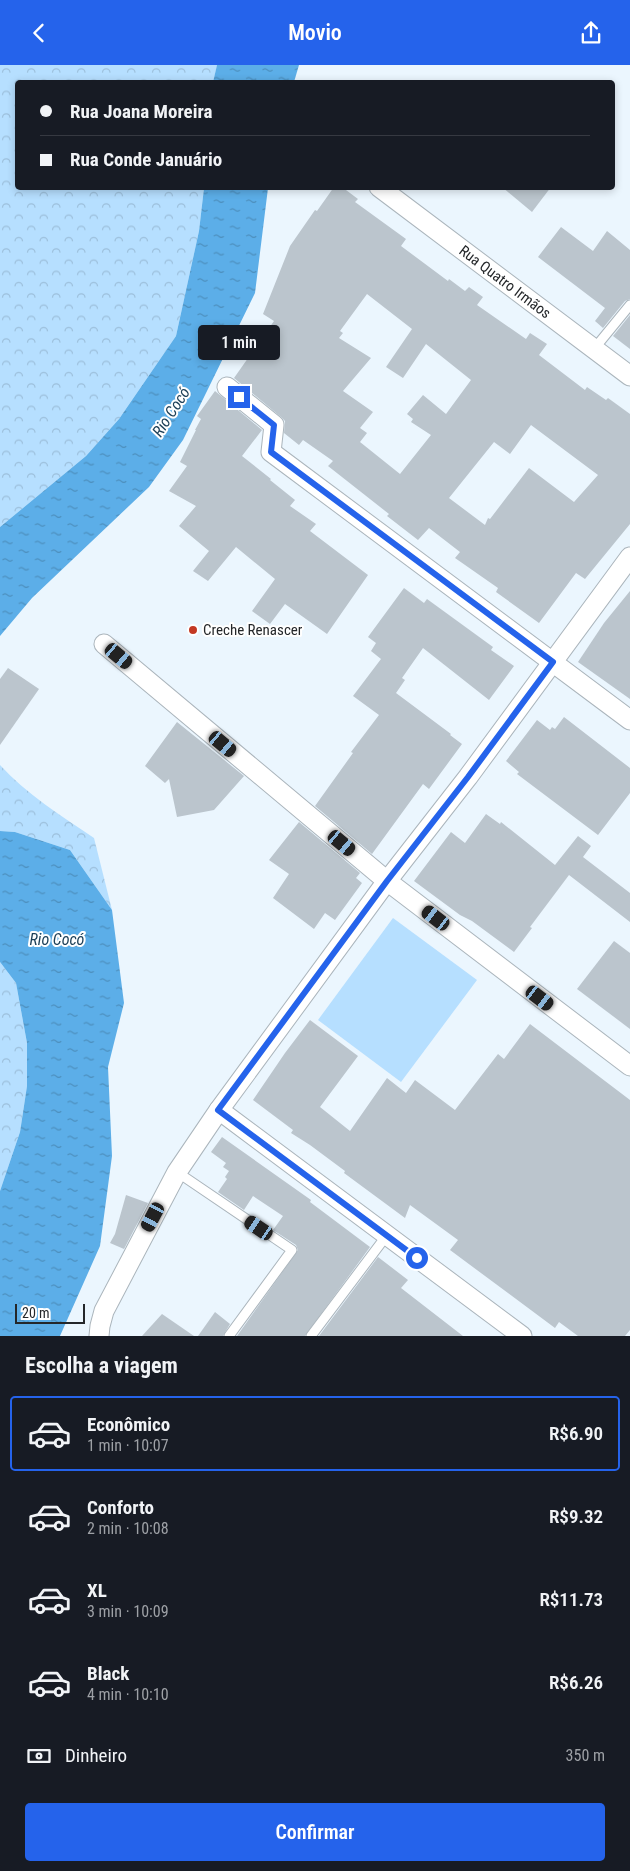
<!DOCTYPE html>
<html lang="pt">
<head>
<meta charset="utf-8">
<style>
	:root { --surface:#171b24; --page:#20242c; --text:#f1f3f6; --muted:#9ea1a6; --line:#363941; --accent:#2563eb }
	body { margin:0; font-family:"Roboto Condensed",sans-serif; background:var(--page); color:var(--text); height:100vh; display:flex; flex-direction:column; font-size:19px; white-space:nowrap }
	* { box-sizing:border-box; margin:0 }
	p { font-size:16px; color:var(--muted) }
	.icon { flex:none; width:28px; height:28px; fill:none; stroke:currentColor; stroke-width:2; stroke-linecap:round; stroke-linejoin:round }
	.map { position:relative; height:1271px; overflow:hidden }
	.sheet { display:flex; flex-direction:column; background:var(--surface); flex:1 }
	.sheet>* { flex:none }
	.banner { position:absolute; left:15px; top:15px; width:600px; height:110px; border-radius:5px; box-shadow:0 2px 8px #0003; display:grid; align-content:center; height:110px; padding:0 25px; background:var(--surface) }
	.scale { position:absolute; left:15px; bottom:12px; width:70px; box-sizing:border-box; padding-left:5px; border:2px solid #24272a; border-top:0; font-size:14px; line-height:18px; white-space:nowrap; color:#24272a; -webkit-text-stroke:4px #fff; paint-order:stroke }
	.end { position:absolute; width:22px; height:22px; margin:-11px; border:6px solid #2563eb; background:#fff; box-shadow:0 0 0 2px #fff }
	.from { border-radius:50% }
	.bubble { position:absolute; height:35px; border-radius:5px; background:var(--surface); box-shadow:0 2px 8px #0003; font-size:16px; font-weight:600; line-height:35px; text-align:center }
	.car { position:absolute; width:15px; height:30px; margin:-15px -8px; border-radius:6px; box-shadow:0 0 4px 1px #0007; background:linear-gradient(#222 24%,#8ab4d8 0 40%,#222 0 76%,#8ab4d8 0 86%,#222 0) }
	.banner b { display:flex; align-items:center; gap:18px; height:48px; font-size:19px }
	.banner b+b { border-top:1px solid var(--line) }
	.banner i { width:12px; height:12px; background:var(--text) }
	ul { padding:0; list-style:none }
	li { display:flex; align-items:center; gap:15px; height:75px; margin:0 10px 8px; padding:0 15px; border:2px solid transparent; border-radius:5px }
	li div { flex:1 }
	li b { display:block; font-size:19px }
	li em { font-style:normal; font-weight:600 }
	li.on { border-color:var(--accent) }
	li>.icon { width:45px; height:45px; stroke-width:1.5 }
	h2 { padding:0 25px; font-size:22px; line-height:60px }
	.pay { display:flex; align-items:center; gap:12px; height:55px; padding:0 25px; font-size:19px }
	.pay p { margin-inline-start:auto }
	.cta { display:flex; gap:10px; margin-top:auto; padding:10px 25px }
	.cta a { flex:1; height:58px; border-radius:5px; background:var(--accent); color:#fff; font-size:20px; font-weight:600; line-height:58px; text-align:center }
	header { display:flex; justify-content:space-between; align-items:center; height:65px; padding:0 25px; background:var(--accent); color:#fff; font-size:22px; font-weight:600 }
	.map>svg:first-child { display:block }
</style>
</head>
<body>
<header><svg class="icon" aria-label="back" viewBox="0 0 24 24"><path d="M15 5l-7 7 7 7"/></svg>Movio<svg class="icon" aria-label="share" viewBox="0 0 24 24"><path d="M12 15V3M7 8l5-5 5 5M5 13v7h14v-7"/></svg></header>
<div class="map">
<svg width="630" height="1271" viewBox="0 0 630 1271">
	<defs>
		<pattern id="forest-crowns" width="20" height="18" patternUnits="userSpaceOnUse" patternTransform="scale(1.25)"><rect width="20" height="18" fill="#b6dfff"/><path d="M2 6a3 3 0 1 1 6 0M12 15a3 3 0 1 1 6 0" fill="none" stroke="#9cbfdb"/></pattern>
		<pattern id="water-ripples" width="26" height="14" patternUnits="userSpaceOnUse" patternTransform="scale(1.25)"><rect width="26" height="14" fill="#5caee8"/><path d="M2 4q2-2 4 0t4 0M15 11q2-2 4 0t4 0" fill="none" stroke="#4c8ebc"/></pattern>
	</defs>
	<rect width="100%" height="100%" fill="#ebf6fe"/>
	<!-- forest -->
	<g fill="url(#forest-crowns)">
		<polygon points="0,0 217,0 213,17 18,18 18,122 204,123 199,166 176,271 119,354 86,391 0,462"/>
		<path d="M0,700c26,29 62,51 94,73l18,72 -42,-60 -55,-18 -15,-1z"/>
		<polygon points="0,897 16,918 27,978 27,1021 20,1067 0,1126"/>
	</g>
	<!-- garden -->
	<polygon fill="#b6dfff" points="393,853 477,915 401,1017 318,955"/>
	<!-- water -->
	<g fill="url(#water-ripples)">
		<polygon points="217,0 299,0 294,17 213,17"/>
		<polygon points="204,123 268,123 255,228 183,375 149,422 32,533 0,571 0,462 86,391 119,354 176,271 199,166"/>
		<polygon points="0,766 15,767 70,785 112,845 124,938 108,1002 112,1091 100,1181 60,1271 0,1271 0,1126 20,1067 27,1021 27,978 16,918 0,897"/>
	</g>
	<!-- building -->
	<g fill="#bbc5cd" fill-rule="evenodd">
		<path d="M334,122h8l16,12 -3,3 51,37 -5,7 47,35 1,-2 16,12 4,-4 14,10 -6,8 49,34 4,-6 17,11 -8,11 46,35 2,-3 19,13 2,-2 22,16v110l-45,55 -9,-6 -37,50 -43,-31 2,-4 -43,-30 5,-6 -31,-24 -11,12 -31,-24 2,-2 -61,-48 5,-5 -30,-21 -4,5 -15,-12 1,-12 -4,-4 -47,-39 40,-57 -11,-7 27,-68 25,-36 2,1zM367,229l45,35 -26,38 17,11 23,-34 45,36 -25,34 -23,-19 -16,19 6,5 -2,3 20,13 -31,39 -40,-32 7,-9 -7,-5 13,-16 -30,-21 28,-33 -32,-20 4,-5 -3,-2zM531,360l67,50 -24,27 -45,-34 -39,51 -2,-1 -3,7 -36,-27 45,-56 16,12z"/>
		<polygon points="502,122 551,122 532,147"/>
		<polygon points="561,162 593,186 607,166 630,185 630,234 625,236 603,263 595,256 605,243 538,192"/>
		<polygon points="630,250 630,284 613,271"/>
		<polygon points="215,326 262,365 242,391 271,414 270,415 295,435 290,441 316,459 310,466 368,510 327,569 285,539 270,559 252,546 275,514 236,482 208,516 193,506 209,486 179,461 196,441 169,426 187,401 180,397 196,365 195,365 201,354 197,351"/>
		<polygon points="404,523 424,538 427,534 493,582 491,585 514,601 489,635 423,583 402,613 405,615 396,628 451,669 450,670 462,679 429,724 423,719 372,789 315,741 353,688 351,687 379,650 353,631 381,594 371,586 376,578 368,572"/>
		<polygon points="630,526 630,634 578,597 604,558"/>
		<polygon points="8,603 39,624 0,680 0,614"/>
		<polygon points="564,652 630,703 630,728 598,770 517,709 519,707 506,696 537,655 550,665 552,662 555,664"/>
		<polygon points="177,657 244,711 214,745 177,752 169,714 165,718 145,701"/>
		<polygon points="486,749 500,759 501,757 555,800 578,771 591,781 583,792 630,828 630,857 569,810 530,862 532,863 514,887 472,856 460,850 414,816 451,767 465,778"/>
		<polygon points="299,757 360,808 356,813 362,818 335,855 325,848 314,864 273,833 289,809 269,795"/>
		<polygon points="614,876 630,888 630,964 577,924"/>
		<polygon points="310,955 358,991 320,1042 350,1066 387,1013 406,1028 415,1015 455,1045 498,989 504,994 530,959 630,1035 630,1265 625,1271 578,1271 559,1257 555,1263 450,1185 458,1175 410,1140 405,1153 344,1108 345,1106 310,1080 291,1068 293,1065 253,1035 285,988"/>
		<polygon points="222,1072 311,1135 310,1137 370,1182 305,1271 237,1271 298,1185 296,1180 273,1165 283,1151 253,1131 244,1145 218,1127 227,1114 225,1112 229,1106 223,1102 226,1098 211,1087"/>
		<polygon points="126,1130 148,1138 124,1184 110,1178 115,1169"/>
		<polygon points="378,1192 408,1215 401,1223 463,1271 319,1271"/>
		<polygon points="215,1247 230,1259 223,1271 198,1271"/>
		<polygon points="162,1249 194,1271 142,1271"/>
	</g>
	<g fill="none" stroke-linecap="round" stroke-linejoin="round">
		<!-- lane casing -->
		<g stroke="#abb5bc" stroke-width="11">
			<g id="lane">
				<polyline points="594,284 630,240"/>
				<polyline points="177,1107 292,1185 229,1271"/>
				<polyline points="311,1271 387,1170"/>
			</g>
		</g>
		<!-- street casing -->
		<g stroke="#abb5bc" stroke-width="21">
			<g id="street">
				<polyline points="379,122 630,311"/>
				<polyline points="227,322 274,360 271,387 630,655"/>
				<polyline points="104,579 387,816 630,1001"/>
				<polyline points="219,1045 522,1271"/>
				<polyline points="99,1271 100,1261 104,1246 177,1107 219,1045 387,816 468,712 630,492"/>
			</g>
		</g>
		<!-- lane -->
		<use href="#lane" stroke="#fff" stroke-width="9"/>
		<!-- street -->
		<use href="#street" stroke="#fff" stroke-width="19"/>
	</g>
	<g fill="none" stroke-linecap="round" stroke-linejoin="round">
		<!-- route -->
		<polyline stroke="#2563eb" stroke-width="6" points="239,332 274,360 271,387 553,597 468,712 387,816 218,1045 417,1193"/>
	</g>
	<!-- markers -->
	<circle fill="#c33823" stroke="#fff" stroke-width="2" cx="193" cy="565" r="5"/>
	<g text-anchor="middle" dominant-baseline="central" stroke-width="4" stroke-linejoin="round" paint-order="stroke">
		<!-- street labels -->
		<g font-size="15" fill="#24272a" stroke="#fff">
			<text transform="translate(505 217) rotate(37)">Rua Quatro Irmãos</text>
		</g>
		<!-- poi labels -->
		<g font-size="15" fill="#24272a" stroke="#fff" text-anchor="start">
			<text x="203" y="565">Creche Renascer</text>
		</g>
		<!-- water labels -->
		<g font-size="16" font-style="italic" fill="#1e4159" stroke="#fff">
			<text transform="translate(171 347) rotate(-57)">Rio Cocó</text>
			<text x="57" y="874">Rio Cocó</text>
		</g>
	</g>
</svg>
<div class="scale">20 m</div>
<i class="end from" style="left:417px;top:1193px"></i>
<i class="end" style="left:239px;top:332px"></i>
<div class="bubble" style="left:198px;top:260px;width:82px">1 min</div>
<i class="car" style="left:119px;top:591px;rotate:130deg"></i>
<i class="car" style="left:223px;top:679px;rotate:130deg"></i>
<i class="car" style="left:342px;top:778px;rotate:130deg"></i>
<i class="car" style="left:436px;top:853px;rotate:307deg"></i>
<i class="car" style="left:540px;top:933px;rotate:127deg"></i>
<i class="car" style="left:153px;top:1152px;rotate:208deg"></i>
<i class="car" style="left:259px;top:1163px;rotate:304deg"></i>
<div class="banner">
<b><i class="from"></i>Rua Joana Moreira</b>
<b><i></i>Rua Conde Januário</b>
</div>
</div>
<section class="sheet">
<h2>Escolha a viagem</h2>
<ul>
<li class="on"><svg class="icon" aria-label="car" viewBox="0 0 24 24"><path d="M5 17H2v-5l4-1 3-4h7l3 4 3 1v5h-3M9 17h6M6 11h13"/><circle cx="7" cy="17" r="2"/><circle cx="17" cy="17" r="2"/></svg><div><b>Econômico</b><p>1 min · 10:07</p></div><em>R$6.90</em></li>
<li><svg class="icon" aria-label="car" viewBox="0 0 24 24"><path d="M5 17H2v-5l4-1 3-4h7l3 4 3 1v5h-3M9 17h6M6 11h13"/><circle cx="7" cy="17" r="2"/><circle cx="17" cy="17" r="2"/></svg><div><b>Conforto</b><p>2 min · 10:08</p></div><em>R$9.32</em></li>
<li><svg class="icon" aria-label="car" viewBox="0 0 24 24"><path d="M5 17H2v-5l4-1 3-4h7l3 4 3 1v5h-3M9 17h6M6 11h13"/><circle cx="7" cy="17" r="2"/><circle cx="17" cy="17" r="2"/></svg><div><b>XL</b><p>3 min · 10:09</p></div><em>R$11.73</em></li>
<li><svg class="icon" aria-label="car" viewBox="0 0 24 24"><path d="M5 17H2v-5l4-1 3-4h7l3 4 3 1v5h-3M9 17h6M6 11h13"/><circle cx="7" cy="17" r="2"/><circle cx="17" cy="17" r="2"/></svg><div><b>Black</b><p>4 min · 10:10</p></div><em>R$6.26</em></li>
</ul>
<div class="pay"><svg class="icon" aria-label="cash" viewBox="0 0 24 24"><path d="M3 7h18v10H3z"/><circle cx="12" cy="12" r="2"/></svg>Dinheiro<p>350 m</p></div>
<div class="cta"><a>Confirmar</a></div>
</section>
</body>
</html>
